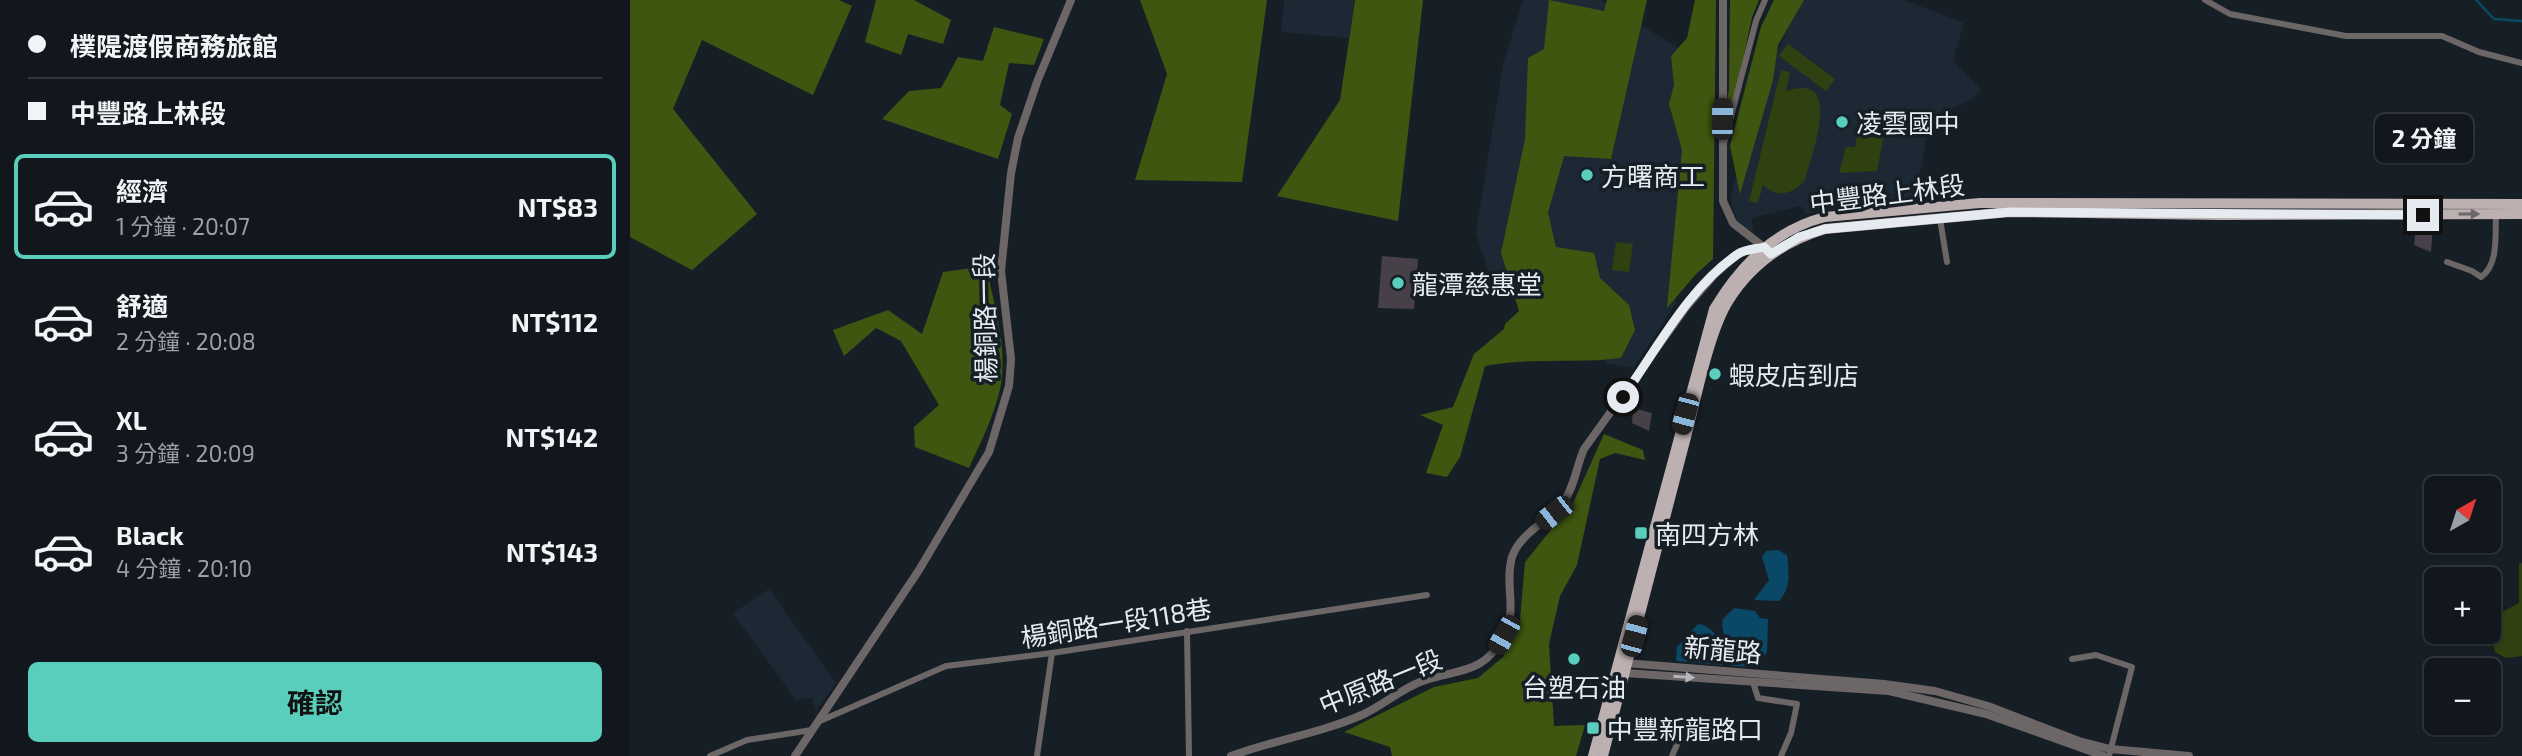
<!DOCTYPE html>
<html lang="zh-TW">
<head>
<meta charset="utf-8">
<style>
	:root { --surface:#11171c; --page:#1e2429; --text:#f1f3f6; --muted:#9c9fa3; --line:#30363b; --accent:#5acebd }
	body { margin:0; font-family:"Exo 2","Noto Sans TC",sans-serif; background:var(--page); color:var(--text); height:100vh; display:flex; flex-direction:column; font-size:26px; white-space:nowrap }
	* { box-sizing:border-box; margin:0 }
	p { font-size:23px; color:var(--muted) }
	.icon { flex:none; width:38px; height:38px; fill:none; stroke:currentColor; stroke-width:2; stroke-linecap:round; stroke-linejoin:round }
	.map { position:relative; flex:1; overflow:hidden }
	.details { display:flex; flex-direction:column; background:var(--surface); width:630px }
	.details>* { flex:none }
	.top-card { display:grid; align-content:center; height:154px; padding:0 28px; background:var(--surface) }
	.needle { width:46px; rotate:39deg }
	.controls { position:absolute; left:1794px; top:476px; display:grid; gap:14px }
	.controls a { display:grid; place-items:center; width:77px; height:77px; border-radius:10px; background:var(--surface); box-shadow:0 2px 5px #0004,0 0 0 2px var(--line); font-size:35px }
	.end { position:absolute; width:32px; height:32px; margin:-16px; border:9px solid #e5ebf0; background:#111; box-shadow:0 0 0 4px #111 }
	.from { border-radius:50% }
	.bubble { position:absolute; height:49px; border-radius:10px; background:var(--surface); box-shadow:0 2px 5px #0004,0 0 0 2px var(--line); font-size:23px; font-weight:700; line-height:49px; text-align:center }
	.car { position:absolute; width:21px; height:42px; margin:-21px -10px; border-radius:9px; box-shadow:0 0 5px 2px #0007; background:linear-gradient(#222 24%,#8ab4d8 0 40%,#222 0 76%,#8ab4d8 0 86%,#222 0) }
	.top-card b { display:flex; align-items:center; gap:24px; height:66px; font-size:26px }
	.top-card b+b { border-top:2px solid var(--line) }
	.top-card i { width:18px; height:18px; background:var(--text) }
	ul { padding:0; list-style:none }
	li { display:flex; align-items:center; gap:21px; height:105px; margin:0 14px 10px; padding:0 14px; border:4px solid transparent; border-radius:10px }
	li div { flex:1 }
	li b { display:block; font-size:26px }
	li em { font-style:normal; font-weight:700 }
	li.selected { border-color:var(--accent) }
	li>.icon { width:63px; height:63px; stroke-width:1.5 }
	.cta { display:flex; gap:14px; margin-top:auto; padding:14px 28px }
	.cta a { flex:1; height:80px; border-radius:10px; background:var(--accent); color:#111; font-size:28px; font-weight:700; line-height:80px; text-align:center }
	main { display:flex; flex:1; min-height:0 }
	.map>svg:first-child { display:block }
</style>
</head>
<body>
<main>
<section class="details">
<div class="top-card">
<b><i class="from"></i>樸隄渡假商務旅館</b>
<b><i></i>中豐路上林段</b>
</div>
<ul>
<li class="selected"><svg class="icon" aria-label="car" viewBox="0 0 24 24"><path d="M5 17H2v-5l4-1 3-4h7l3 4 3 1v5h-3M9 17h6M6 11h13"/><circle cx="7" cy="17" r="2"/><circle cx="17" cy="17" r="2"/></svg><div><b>經濟</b><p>1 分鐘 · 20:07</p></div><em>NT$83</em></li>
<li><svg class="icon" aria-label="car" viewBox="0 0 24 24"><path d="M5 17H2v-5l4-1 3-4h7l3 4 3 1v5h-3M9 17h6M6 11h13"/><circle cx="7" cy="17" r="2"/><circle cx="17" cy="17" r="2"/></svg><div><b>舒適</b><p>2 分鐘 · 20:08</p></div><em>NT$112</em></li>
<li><svg class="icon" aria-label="car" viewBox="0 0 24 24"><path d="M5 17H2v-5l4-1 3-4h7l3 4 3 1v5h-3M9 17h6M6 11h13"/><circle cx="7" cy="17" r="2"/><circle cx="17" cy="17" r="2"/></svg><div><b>XL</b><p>3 分鐘 · 20:09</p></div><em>NT$142</em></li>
<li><svg class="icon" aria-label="car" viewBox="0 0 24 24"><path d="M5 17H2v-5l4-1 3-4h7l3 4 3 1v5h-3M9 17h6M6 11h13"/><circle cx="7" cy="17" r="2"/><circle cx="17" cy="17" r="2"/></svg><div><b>Black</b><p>4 分鐘 · 20:10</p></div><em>NT$143</em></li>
</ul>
<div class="cta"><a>確認</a></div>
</section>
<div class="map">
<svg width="1892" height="756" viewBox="0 0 1892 756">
	<rect width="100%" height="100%" fill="#171f26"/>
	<!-- built -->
	<g fill="#1c2935">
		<polygon points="654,0 724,0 719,38 651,32"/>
		<polygon points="893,0 971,0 1048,48 1066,117 1046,269 1046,303 1003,368 977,363 961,337 935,274 859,273 846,233 873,65"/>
		<polygon points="1170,0 1274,0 1334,23 1323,61 1351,89 1341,100 1310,113 1298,131 1285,201 1214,207 1176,214 1171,206 1121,218 1124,234 1107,220 1100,199 1122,111"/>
		<polygon points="139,589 206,683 186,711 182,698 166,700 103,613"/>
	</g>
	<!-- green -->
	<g fill="#2f4011">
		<polygon points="1158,44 1205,79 1196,91 1149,56"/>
		<path d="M1151,70l9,2 -4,19c59,-20 25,64 19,89 -12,15 -28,18 -42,5l-5,18 -9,-2z"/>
		<polygon points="1229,127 1255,129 1247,171 1209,173 1216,147 1225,147"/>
		<polygon points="986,242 1003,244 999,272 982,270"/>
		<polygon points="1892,563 1892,656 1876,658 1865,652 1859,625 1861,618 1889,603 1889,564"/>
	</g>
	<!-- forest -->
	<g fill="#3e5610">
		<polygon points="0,0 209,0 222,6 183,95 72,40 43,109 127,214 62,270 0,237"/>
		<polygon points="246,0 284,0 321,20 313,44 278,34 271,55 235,42"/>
		<polygon points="510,0 637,0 612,182 505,180 537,74"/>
		<polygon points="725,0 793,0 768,221 647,196 710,100"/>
		<path d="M919,0l55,11 3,-11h40l-36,159 -47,-3 -16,57 8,34 38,6 6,25 29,27 6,25 -14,28c-45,6 -91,-1 -136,8l-25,91 -13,20 -21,-4 17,-48 -23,-10 33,-8 21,-53 30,-25 1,-5 14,-13 -18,-58 24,-114 3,-81 16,-9z"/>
		<polygon points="1065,0 1086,0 1083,259 1066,274 1037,308 1052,150 1039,104 1044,85 1041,56 1057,38"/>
		<polygon points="1100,0 1129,0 1122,17 1101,117 1097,121 1094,115 1099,90"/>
		<polygon points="1144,0 1174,0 1148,45 1143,80 1110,194 1100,146 1131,27"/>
		<polygon points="364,27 414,39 404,65 379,63 370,105 382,114 368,159 252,119 279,91 311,88 328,57 353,61"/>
		<path d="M356,266c7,33 20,77 16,111 -3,29 -21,65 -33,91l-54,-21 -1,-20 25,-22 -38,-64 -25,-13 -32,28 -11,-26 55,-20 34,24 21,-62z"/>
		<polygon points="974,434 1013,450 1015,460 985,453 970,459 947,565 930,596 919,644 924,726 955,725 946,756 762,756 760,747 714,732 804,687 848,678 873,657 890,620 895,562 944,501"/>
	</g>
	<!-- water -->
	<g fill="#0a4867">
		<path d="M1148,550l9,5c2,18 4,33 -8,46l-25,-1 15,-20 -7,-23 4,-6z"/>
		<polygon points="1104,608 1125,611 1130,618 1138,619 1137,652 1127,667 1101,666 1092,626 1093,619"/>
		<path d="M1068,624c19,2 26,25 24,41l-46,-4 1,-14z"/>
	</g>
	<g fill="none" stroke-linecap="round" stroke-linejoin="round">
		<!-- stream -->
		<polyline stroke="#0a4867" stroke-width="2.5" points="1846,0 1864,19 1892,21"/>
	</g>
	<!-- building -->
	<g fill="#474049">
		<polygon points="1786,225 1803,226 1801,252 1784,245"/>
		<polygon points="752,256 788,259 784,309 748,308"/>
		<polygon points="1003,408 1022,413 1019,431 1002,423"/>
	</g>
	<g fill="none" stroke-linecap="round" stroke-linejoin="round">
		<!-- minor -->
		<g stroke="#6d6667" stroke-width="6">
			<polyline points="1575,0 1600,14 1716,36 1812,36 1849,52 1892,63"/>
			<polyline points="1094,143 1126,21 1135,0"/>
			<polyline points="1310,219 1317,262"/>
			<path d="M1817,262l25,9 9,6c18,-12 14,-43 15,-63"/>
			<polyline points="557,631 559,756"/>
			<polyline points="1442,659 1466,655 1502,667 1479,756"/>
			<polyline points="1123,682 1128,698 1167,704 1161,733 1151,756"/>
			<polyline points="190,721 316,666 422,653 797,595"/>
			<polyline points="80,756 117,740 182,730"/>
			<polyline points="407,756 422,653"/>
			<polyline points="1042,756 1055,726"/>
		</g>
		<!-- tertiary -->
		<g stroke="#6d6667" stroke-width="8">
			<polyline points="1093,0 1093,201 1103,223 1136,249"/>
			<polyline points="995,663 1254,684 1305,691 1358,706 1449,741 1480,749 1559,756"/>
			<polyline points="990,670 995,673 1259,691 1356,714 1474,756"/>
			<polyline points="165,756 289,570 359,452 379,386 381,359 371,271 381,173 388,138 407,82 441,0"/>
			<path d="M601,756c43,-16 91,-23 133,-42 19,-9 36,-24 56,-32 37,-14 63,-6 84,-46 14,-26 0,-53 8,-79 8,-24 36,-35 51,-54 12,-17 13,-36 21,-54l103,-143 28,-32 25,-22 24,-5"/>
		</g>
		<!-- primary -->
		<g stroke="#bdb0b1" stroke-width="10">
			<path d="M963,756l121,-447c26,-43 60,-79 111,-92l155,-14 542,1"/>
			<path d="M973,756c28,-106 55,-213 83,-319 10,-37 23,-106 43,-137 22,-35 56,-59 96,-71l185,-17 211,3 301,-1"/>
		</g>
	</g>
	<!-- one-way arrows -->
	<defs><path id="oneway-solid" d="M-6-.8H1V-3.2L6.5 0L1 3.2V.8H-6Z" transform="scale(1.75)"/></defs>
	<use fill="#6a686c" href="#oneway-solid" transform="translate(1839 214)"/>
	<use fill="#b5b6b9" href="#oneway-solid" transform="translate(1054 677) rotate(4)"/>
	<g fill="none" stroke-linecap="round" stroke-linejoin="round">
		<!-- route -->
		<path stroke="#e5ebf0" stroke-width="9" d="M993,397c34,-48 66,-110 115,-143 7,-5 18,-5 26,-7l7,7 28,-17 26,-8 185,-17 413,3"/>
	</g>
	<!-- markers -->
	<g fill="#5acebd" stroke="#171f26" stroke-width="2.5">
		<circle cx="1212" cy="122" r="7"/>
		<circle cx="957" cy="175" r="7"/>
		<circle cx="768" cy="283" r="7"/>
		<circle cx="1085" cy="374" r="7"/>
		<rect x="1004" y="526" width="14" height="14" rx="3.5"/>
		<circle cx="944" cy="659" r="7"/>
		<rect x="956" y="721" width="14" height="14" rx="3.5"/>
	</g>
	<g text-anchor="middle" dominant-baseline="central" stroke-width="7" stroke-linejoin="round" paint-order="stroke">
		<!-- poi labels -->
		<g font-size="26" fill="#e5ebf0" stroke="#171f26" text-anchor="start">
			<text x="1226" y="122">凌雲國中</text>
			<text x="971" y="175">方曙商工</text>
			<text x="782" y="283">龍潭慈惠堂</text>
			<text x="1099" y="374">蝦皮店到店</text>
			<text x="1025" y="533">南四方林</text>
			<text x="944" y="686" text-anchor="middle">台塑石油</text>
			<text x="977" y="728">中豐新龍路口</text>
		</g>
		<!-- street labels -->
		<g font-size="26" fill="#e5ebf0" stroke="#171f26">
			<text transform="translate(1257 193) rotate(-7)">中豐路上林段</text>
			<text transform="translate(354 318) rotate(-91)">楊銅路一段</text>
			<text transform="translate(486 622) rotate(-9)">楊銅路一段118巷</text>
			<text transform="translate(1093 649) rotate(5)">新龍路</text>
			<text transform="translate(750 681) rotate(-22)">中原路一段</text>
		</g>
	</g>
</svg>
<div class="controls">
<a><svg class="needle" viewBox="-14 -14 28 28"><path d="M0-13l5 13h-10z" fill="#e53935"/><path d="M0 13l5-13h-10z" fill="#9c9fa3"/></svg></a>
<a>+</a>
<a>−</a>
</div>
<i class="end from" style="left:993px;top:397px"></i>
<i class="end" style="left:1793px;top:215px"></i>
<div class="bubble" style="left:1745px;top:114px;width:98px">2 分鐘</div>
<i class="car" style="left:1092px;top:119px;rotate:1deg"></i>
<i class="car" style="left:1055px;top:414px;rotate:195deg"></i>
<i class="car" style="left:924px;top:513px;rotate:232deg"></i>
<i class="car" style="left:874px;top:635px;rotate:209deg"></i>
<i class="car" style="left:1004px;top:636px;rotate:15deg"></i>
</div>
</main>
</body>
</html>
